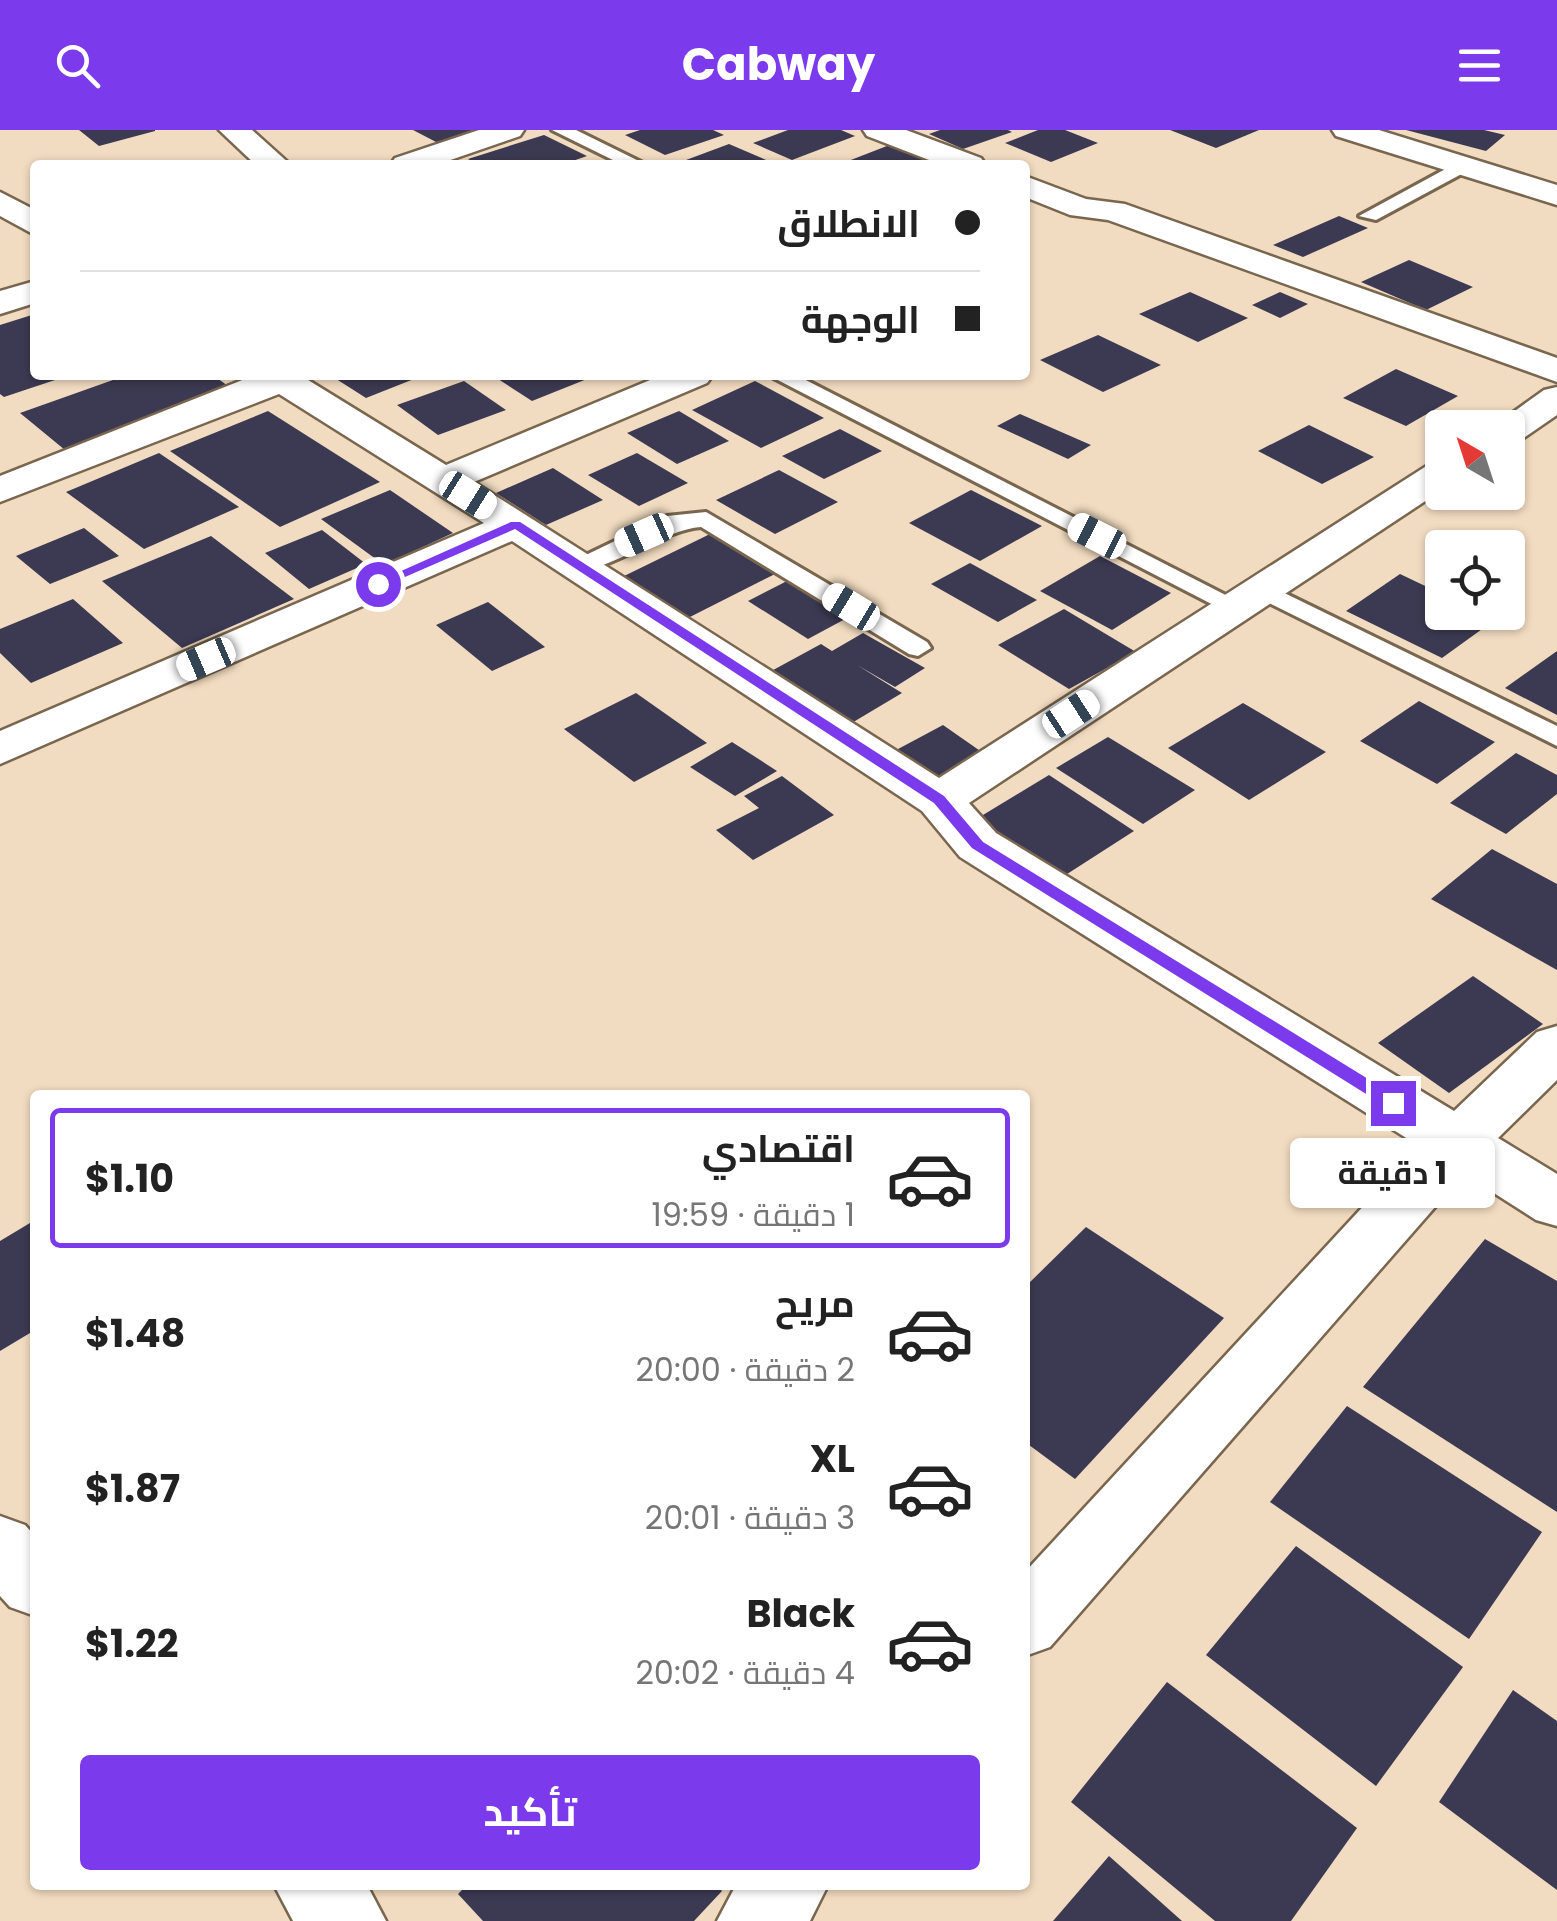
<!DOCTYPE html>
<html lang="ar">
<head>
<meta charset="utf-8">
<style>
	:root { --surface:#fff; --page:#f2f2f2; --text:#222; --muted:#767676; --line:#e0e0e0; --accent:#7c3aed }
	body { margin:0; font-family:Poppins,Cairo,sans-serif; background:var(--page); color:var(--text); direction:rtl; height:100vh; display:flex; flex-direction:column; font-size:38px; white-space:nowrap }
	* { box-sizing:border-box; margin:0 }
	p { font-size:32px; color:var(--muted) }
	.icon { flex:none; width:55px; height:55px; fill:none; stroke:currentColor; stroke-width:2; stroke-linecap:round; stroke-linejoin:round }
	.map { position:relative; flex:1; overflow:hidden; direction:ltr }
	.panel { position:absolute; left:30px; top:960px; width:1000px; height:800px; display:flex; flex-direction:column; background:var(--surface); border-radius:10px; box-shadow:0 2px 8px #0004; direction:rtl }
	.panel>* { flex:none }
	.banner { position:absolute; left:30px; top:30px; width:1000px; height:220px; border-radius:10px; box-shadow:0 2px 8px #0004; direction:rtl; display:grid; align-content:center; height:220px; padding:0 50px; background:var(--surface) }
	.needle { width:65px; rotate:321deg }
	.fabs { position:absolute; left:1425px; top:280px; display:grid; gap:20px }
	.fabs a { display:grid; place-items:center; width:100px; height:100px; border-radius:10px; background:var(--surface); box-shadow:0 2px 8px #0004; font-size:50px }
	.end { position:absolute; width:45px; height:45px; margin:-22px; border:12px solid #7c3aed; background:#fff; box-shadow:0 0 0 5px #fff }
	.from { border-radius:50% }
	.bubble { position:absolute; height:70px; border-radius:10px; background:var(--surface); box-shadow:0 2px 8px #0004; font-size:32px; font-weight:700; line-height:70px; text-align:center; direction:rtl }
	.car { position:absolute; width:30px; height:60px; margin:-30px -15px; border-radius:12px; box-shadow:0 0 8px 2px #0007; background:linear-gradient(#fff 24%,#345 0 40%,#fff 0 76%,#345 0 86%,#fff 0) }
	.banner b { display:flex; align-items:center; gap:35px; height:95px; font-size:38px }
	.banner b+b { border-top:2px solid var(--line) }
	.banner i { width:25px; height:25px; background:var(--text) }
	ul { padding:18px 0 0; list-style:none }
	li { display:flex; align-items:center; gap:30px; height:140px; margin:0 20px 15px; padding:0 30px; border:5px solid transparent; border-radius:10px }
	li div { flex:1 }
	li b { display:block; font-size:38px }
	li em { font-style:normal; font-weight:700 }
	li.on { border-color:var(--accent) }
	li>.icon { width:90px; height:90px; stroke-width:1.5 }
	.action { display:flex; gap:20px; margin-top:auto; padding:20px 50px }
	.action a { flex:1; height:115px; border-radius:10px; background:var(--accent); color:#fff; font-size:40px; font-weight:700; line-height:115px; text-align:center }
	header { display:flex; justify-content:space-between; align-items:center; height:130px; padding:0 50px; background:var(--accent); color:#fff; font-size:45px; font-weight:700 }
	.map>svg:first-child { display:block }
</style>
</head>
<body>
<header><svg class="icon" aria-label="menu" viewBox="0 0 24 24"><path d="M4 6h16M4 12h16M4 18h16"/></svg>Cabway<svg class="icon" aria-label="search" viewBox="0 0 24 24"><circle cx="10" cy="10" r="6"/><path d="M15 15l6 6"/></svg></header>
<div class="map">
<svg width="1557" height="1791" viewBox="0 0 1557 1791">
	<rect width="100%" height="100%" fill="#f2dcc1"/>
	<!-- building -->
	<g fill="#3c3952">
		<polygon points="79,0 155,0 155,1 99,16"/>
		<polygon points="413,0 477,0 477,1 438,13"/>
		<polygon points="640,0 713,0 724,5 665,25 625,5"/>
		<polygon points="788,0 841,0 855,6 792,30 753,13"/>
		<polygon points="940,0 1008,0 1012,2 963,19 929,4"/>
		<polygon points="1038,0 1065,0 1098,13 1051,32 1005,13"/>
		<polygon points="1170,0 1259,0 1216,18"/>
		<polygon points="1406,0 1484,0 1505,5 1486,21"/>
		<polygon points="544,5 587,26 561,35 478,35 468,29"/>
		<polygon points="729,14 778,35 678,33"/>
		<polygon points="892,14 942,35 838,35"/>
		<polygon points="1339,86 1368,98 1303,127 1273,115"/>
		<polygon points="1409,130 1473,157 1426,180 1361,152"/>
		<polygon points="1190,162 1248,188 1198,212 1139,184"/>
		<polygon points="1280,162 1308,174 1280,188 1252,175"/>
		<polygon points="35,184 35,245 67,246 4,267 0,264 0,195"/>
		<polygon points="1098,205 1161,235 1103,262 1040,230"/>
		<polygon points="1396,239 1458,266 1406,296 1343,268"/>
		<polygon points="127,245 213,245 232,259 65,320 20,283"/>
		<polygon points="330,245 424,245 366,268"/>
		<polygon points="492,245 597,245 532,271"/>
		<polygon points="464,251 506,280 438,305 397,275"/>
		<polygon points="755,251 824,288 761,318 692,280"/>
		<polygon points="268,281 380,352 280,397 170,321"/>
		<polygon points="679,281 729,311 677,334 627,303"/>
		<polygon points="1020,284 1091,315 1068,329 997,296"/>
		<polygon points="1309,295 1374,327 1322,354 1258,321"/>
		<polygon points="840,299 882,321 824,349 782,326"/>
		<polygon points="159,323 239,377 144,419 66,362"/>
		<polygon points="637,323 688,353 639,376 588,345"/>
		<polygon points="553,338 603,370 546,395 496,363"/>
		<polygon points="779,340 838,372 775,404 716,370"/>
		<polygon points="390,360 453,403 384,435 321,389"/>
		<polygon points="971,360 1042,396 980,431 909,393"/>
		<polygon points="84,398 119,426 50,454 16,426"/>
		<polygon points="322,400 366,434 309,459 265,423"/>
		<polygon points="710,404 775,444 682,491 618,449"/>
		<polygon points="211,406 294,469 182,518 102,451"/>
		<polygon points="1100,426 1171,463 1112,500 1040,461"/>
		<polygon points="970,433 1037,470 998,492 931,454"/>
		<polygon points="1400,444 1442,464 1442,482 1482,482 1496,489 1442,528 1346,481"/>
		<polygon points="787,451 847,488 808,509 748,471"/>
		<polygon points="73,469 123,513 31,553 0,523 0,499"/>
		<polygon points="488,472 545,517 492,541 436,495"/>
		<polygon points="1064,479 1136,522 1069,559 998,515"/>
		<polygon points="863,503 925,538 895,557 857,535 902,563 845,597 764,545 821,514 832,521"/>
		<polygon points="1557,521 1557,585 1505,558"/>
		<polygon points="636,563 707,613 634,652 564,599"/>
		<polygon points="1419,571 1495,612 1437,654 1360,611"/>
		<polygon points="1243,573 1326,622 1249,670 1168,618"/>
		<polygon points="943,595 986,625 928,657 885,626"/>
		<polygon points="1108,607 1195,660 1143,694 1056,638"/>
		<polygon points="732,612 777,641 735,666 690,637"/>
		<polygon points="1516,623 1557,645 1557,664 1506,704 1450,673"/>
		<polygon points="1049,645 1134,701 1064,746 978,688"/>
		<polygon points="782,646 834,685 753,730 716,700 759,678 744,666"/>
		<polygon points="1492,719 1557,754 1557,840 1431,769"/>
		<polygon points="1473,846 1543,894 1449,963 1378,913"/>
		<polygon points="35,1090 35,1200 0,1221 0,1111"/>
		<polygon points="1086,1097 1224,1188 1075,1349 1025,1312 1025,1157"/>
		<polygon points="1485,1109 1557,1151 1557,1382 1363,1257"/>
		<polygon points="1347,1276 1542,1402 1469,1509 1270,1372"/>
		<polygon points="1296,1416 1463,1537 1376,1656 1206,1525"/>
		<polygon points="1167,1552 1357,1698 1291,1791 1215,1791 1071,1672"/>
		<polygon points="1513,1560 1557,1591 1557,1760 1439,1672"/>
		<polygon points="1109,1726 1182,1791 1053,1791"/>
		<polygon points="467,1755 716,1755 722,1761 694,1791 483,1791 458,1764"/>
	</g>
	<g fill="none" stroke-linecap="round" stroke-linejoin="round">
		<!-- service casing -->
		<g stroke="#79664e" stroke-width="6">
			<g id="service">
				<polygon points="552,0 576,0 647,35 623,35"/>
				<polygon points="1462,30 1471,36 1469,40 1376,90 1359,86"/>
				<polygon points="768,245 796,245 1249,477 1236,485 1227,482"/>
				<path d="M706,382l221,130 4,6 -13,8 -9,-2 -208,-127c-39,2 -100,51 -132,43l-4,-5 102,-49z"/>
				<polygon points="1262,452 1557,596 1557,616 1253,465 1249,460"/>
			</g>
		</g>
		<!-- minor casing -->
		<g stroke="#79664e" stroke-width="5">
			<g id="minor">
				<polygon points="219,0 252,0 291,35 256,35"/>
				<polygon points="479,0 524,0 520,6 436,35 390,35 395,28"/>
				<polygon points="863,0 906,0 981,28 986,35 942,35 867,6"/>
				<polygon points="1332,0 1379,0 1557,55 1557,75 1336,6"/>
				<polygon points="1025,46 1086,69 1125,74 1557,228 1557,252 1108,90 1070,85 1025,67"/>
				<polygon points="0,62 35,80 35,105 0,86"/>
				<polygon points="35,151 35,173 0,184 0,161"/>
				<polygon points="255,245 300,245 446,335 662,245 713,245 707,253 474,352 939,648 1428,335 1442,331 1442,360 969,673 996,703 1454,981 1537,902 1557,896 1557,950 1498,1008 1557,1044 1557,1096 1536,1090 1464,1044 1050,1517 1025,1526 1025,1442 1419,1016 960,727 922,681 512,411 0,634 0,601 484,393 279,264 0,372 0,346"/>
				<polygon points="1557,257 1557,285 1522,309 1508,312 1508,298 1491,298 1544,260"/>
				<polygon points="0,1386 25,1395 35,1406 35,1486 10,1477 0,1466"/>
				<polygon points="274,1755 367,1755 386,1791 293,1791"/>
				<polygon points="736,1755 828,1755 810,1791 717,1791"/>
			</g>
		</g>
		<!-- service -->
		<use href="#service" fill="#fff" fill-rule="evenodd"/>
		<!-- minor -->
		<use href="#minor" fill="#fff" fill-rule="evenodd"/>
	</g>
	<!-- route -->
	<polygon fill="#7c3aed" points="511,392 520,392 944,666 983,712 1399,968 1399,977 1387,977 972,718 934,673 515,399 382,457 372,454"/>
</svg>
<div class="fabs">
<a><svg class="needle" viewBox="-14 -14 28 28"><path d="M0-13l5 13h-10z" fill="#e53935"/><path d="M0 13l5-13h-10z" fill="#767676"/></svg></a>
<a><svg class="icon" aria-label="locate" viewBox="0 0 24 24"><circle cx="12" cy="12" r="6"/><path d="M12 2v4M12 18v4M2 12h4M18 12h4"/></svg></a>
</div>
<i class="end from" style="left:378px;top:454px"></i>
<i class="end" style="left:1393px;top:973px"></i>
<div class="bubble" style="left:1290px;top:1008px;width:205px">1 دقيقة</div>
<i class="car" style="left:468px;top:365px;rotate:122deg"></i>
<i class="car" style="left:644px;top:405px;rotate:246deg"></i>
<i class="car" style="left:1097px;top:406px;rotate:297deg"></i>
<i class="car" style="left:851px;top:477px;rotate:301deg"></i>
<i class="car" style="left:206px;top:529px;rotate:247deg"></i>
<i class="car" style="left:1071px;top:584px;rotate:57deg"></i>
<div class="banner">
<b><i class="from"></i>الانطلاق</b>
<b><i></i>الوجهة</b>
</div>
<section class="panel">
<ul>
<li class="on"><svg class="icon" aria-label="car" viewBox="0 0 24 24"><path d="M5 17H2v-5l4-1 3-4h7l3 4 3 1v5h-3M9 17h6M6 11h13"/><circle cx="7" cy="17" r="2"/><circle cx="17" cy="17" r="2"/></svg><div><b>اقتصادي</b><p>1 دقيقة · 19:59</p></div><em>$1.10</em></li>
<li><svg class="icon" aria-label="car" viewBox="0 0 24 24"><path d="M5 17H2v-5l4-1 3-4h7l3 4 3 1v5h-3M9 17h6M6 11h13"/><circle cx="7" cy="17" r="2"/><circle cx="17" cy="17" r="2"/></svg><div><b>مريح</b><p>2 دقيقة · 20:00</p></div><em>$1.48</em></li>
<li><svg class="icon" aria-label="car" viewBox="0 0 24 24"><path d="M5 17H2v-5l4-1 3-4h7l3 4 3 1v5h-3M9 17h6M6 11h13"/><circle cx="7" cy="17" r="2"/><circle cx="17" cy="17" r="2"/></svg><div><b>XL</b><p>3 دقيقة · 20:01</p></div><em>$1.87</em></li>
<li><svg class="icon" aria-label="car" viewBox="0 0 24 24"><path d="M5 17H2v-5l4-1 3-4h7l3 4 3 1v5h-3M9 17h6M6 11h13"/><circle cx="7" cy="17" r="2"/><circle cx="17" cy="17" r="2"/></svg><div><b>Black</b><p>4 دقيقة · 20:02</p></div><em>$1.22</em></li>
</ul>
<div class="action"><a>تأكيد</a></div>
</section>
</div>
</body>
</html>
